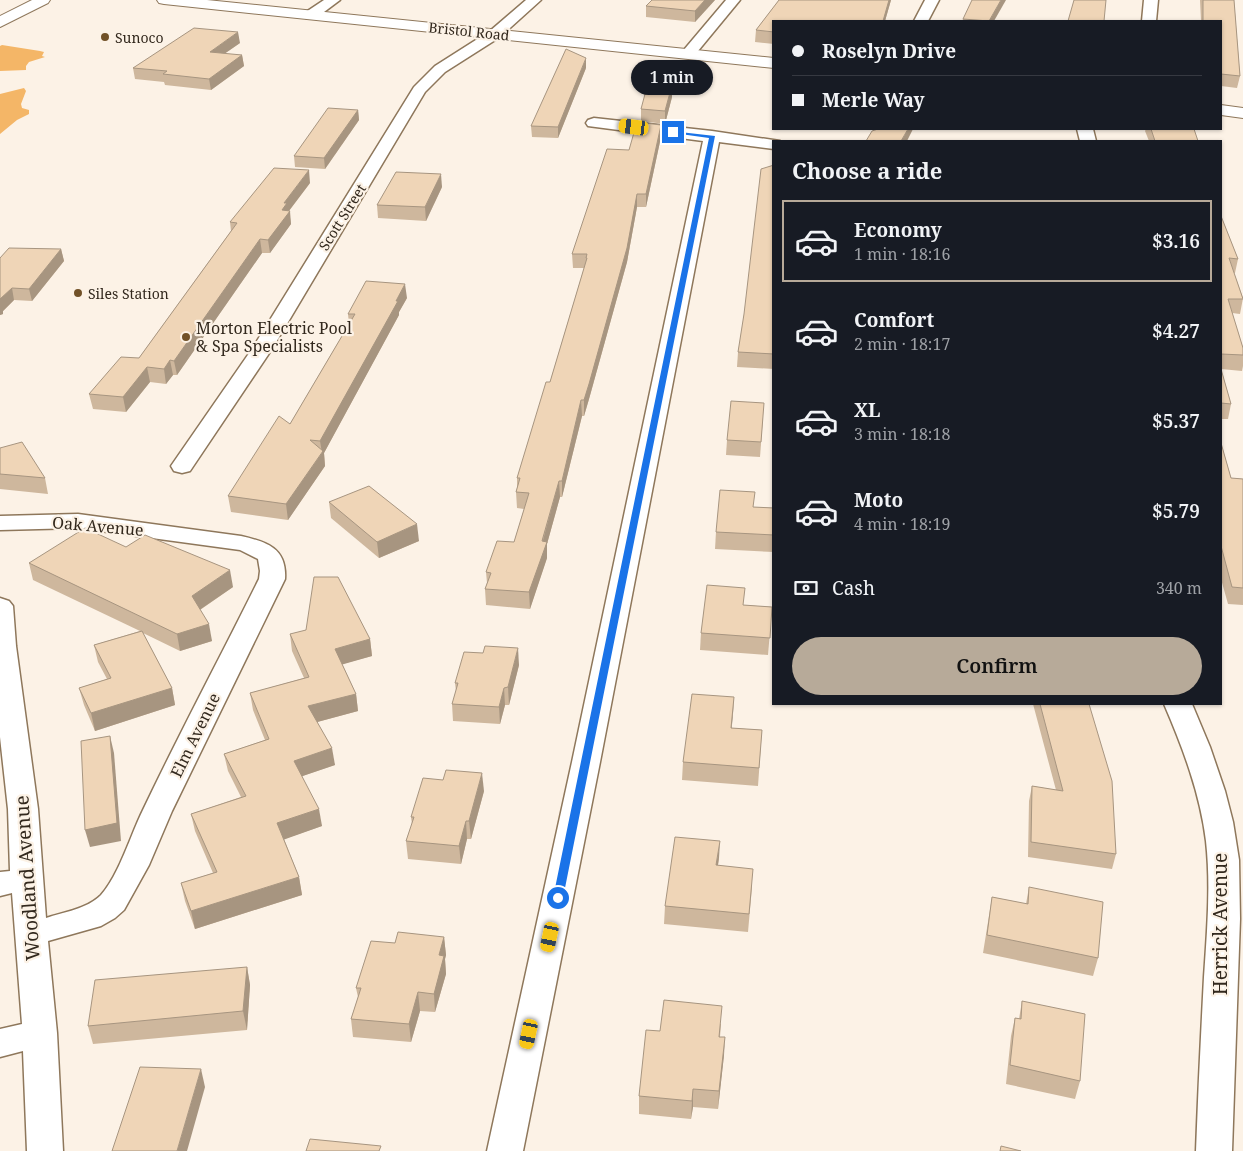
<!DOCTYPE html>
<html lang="en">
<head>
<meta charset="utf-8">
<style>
	:root { --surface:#171b24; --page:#242831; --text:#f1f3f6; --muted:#9ea1a6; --line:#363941; --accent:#b7aa99 }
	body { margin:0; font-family:"Noto Serif",serif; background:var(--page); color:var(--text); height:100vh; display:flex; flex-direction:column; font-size:19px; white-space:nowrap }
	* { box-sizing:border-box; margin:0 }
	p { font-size:16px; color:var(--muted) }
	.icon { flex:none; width:28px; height:28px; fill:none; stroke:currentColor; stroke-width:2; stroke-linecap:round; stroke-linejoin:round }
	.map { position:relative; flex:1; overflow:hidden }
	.details { position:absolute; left:772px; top:140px; width:450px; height:565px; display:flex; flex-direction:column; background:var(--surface); border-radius:0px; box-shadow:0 1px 4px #0004 }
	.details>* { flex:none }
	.hud { position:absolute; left:772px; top:20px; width:450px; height:110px; border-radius:0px; box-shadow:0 1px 4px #0004; display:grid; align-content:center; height:110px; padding:0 20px; background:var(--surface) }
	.end { position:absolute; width:22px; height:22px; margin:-11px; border:6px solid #1a73e8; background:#fff; box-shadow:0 0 0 2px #fff }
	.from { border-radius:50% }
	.bubble { position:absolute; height:35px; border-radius:18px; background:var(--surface); box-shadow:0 1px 4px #0004; font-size:16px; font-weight:600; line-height:35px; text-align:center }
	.car { position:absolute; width:15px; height:30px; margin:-15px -8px; border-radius:6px; box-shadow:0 0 4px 1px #0007; background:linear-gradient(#f5c518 24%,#345 0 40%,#f5c518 0 76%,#345 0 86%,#f5c518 0) }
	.hud b { display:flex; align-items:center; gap:18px; height:48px; font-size:19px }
	.hud b+b { border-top:1px solid var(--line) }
	.hud i { width:12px; height:12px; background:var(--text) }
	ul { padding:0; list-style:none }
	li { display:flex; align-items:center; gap:15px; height:82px; margin:0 10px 8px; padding:0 10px; border:2px solid transparent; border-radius:0px }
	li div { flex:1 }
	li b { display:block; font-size:19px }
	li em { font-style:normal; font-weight:600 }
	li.selected { border-color:var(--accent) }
	li>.icon { width:45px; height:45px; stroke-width:1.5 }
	h2 { padding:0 20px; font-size:22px; line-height:60px }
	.pay { display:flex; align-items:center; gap:12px; height:55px; padding:0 20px; font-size:19px }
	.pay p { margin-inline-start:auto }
	.primary-button { display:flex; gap:10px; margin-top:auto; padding:10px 20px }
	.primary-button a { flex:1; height:58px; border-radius:30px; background:var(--accent); color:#111; font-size:20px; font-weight:600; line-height:58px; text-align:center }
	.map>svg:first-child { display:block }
</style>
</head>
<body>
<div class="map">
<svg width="1243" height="1151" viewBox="0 0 1243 1151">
	<rect width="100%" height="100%" fill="#fcf2e6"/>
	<!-- green -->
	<g fill="#f4b667">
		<polygon points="2,45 40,51 44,52 42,56 45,57 29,62 26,66 26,70 0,71 0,46"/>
		<polygon points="24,88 26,91 21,104 22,108 29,110 29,114 17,120 0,134 0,94"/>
	</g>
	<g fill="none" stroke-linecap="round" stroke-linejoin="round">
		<!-- street casing -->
		<g stroke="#8e775b" stroke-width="3">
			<g id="street">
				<polygon points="324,0 340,0 316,18 306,18 304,15 306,12"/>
				<polygon points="526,0 541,0 500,37 445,72 425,92 272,349 190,471 182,473 174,471 171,466 252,349 414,87 435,66 490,31"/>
				<polygon points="726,0 740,0 693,57 683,57 681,54 683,51"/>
				<polygon points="925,0 939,0 928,21 914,21"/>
				<polygon points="1144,0 1158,0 1156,21 1142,21"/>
				<polygon points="594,118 712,131 780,141 774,141 774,149 719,142 600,762 523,1151 487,1151 572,762 703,141 588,126 586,123 588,120"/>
				<polygon points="1077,129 1093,129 1096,141 1080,141"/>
				<path d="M78,514l163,22c26,6 46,12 44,43l-113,232 -23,54 -25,45 -9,8 -14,8 -53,15 9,92 6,118h-36l-4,-100 -23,6v-28l22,-5 -10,-131 -12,3v-24l10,-1 -2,-62 -8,-72v-139l9,3 4,5 3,40 22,163 8,109c18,-6 41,-9 55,-23 18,-20 30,-61 42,-85 37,-78 78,-154 116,-231l1,-8 -2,-12 -18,-9 -162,-22 -78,2v-14z"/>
				<path d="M1164,704h28l18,43 15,44 8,31 6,38 1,59 -8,232h-36c2,-58 5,-116 8,-174 3,-45 7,-91 2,-136 -6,-48 -23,-93 -42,-137z"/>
			</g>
		</g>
		<!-- secondary casing -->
		<g stroke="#8e775b" stroke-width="2">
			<g id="secondary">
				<polygon points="32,0 50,0 48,3 0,27 0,16"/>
				<polygon points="157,0 207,0 774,58 774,68 164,4 159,3"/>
				<polygon points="1221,105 1243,108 1243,118 1221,115"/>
			</g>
		</g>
		<!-- street -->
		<use href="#street" fill="#fff" fill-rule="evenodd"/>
		<!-- secondary -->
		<use href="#secondary" fill="#fff" fill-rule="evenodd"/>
	</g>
	<!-- wall -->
	<g fill="#ceb79d">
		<polygon points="715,0 695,22 646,17 646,6"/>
		<polygon points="779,0 891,0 885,21 774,21 774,44 755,42 756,30"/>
		<polygon points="1200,0 1234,0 1240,76 1237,88 1221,86 1221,21 1201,21"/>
		<polygon points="963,19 994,21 962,21"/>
		<polygon points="240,43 224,54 242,55 244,66 211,90 165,85 164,82 135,79 133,68"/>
		<polygon points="586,68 558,138 532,137 531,126"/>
		<polygon points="672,97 665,124 641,121 641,109"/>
		<polygon points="358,110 359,120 325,169 295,167 294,156"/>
		<polygon points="661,125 661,137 646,207 637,207 627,262 589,399 584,416 582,416 562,497 560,497 547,544 547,558 530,609 486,605 485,589 487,583 486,572 514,542 524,509 517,508 516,492 517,488 517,478 550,382 584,268 573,268 572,254 629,150"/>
		<polygon points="1146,129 1194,129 1198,141 1149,141 1145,131"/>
		<polygon points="774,165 774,369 737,367 738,352"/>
		<polygon points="310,183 289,211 291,224 270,253 262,253 177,375 173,375 166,384 150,382 126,412 93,409 89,394 139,358 231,231 230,222"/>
		<polygon points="442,187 426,221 378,218 377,205"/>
		<polygon points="1221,216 1238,259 1235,273 1234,273 1243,298 1240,314 1232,313 1243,348 1243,366 1242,371 1221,369 1231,404 1228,419 1221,419"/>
		<polygon points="61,249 64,261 32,301 14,300 3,311 3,314 0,315 0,258"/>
		<polygon points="407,298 399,312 399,315 324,453 325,466 288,520 231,512 228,496 290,424 349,324 348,314"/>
		<polygon points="763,418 760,457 726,455 727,440"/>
		<polygon points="1221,443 1231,478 1243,479 1243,605 1228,604 1221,579"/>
		<polygon points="0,448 45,478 48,494 0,489"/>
		<polygon points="329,502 419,541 379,558 331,518"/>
		<polygon points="754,507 774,508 774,552 715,549 716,532"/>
		<polygon points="126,547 233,587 200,610 212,641 180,651 143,633 172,688 175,705 95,731 84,705 79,688 107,679 98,662 94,645 140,631 33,580 29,563"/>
		<polygon points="744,605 772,607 768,655 700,650 701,633"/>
		<polygon points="290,634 370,639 372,656 342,664 356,694 358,711 317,722 335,765 302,776 322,826 284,839 299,877 302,895 195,929 185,901 181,883 213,873 195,831 191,814 241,797 228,771 224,754 265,740 253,710 250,693 304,678 292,651"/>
		<polygon points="519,665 509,705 505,705 500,724 453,721 452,704 456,691 455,683"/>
		<polygon points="734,697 731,728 762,730 758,786 682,780 683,762"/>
		<polygon points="1033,704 1089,704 1116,854 1112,869 1028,857 1029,801 1032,786 1056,790"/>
		<polygon points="484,791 471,839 467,839 461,864 408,859 406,841 412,824 411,817"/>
		<polygon points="719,858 718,865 752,887 748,932 664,924 665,906"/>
		<polygon points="1029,887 1098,958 1093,976 983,953 992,897 1026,904"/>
		<polygon points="444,937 446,955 445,959 446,974 435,1012 420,1011 411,1042 353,1037 351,1019 358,997 356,988 395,943"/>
		<polygon points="247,967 250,985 247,1030 93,1044 88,1026"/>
		<polygon points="1022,1001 1080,1081 1075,1099 1006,1084 1011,1036 1015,1018 1019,1019"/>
		<polygon points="721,1024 720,1037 724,1055 718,1109 693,1107 691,1119 639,1114 639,1096 660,1031"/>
	</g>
	<!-- shaded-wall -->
	<g fill="#a79580">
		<polygon points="705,0 715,0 695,22 695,11"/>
		<polygon points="889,0 891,0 885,21 883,21"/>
		<polygon points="1001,0 1006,0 994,21 989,21"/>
		<polygon points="238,32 240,43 211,63 210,52"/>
		<polygon points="242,55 244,66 211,90 209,79"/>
		<polygon points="586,58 586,68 558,138 558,127"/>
		<polygon points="672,85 672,97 665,124 665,111"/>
		<polygon points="358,110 359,120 325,169 324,158"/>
		<polygon points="661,125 661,137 646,207 646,194"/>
		<polygon points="908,129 913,129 907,141 901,141"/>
		<polygon points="309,170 310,183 288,212 290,211 291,224 270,253 268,240 282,210 284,203"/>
		<polygon points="441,174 442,187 426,221 425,207"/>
		<polygon points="637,194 637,207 627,262 589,399 584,416 584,400"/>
		<polygon points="260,239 262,253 177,375 174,361"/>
		<polygon points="61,249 64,261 32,301 29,289"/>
		<polygon points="405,284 407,298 399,312 399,315 324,453 325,466 288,520 286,504 322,453 320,441"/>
		<polygon points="12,288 14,300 3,311 3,314 0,315 0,299"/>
		<polygon points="170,360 173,375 166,384 164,369"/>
		<polygon points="147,367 150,382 126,412 123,397"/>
		<polygon points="581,400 582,416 562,497 562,481"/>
		<polygon points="559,481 560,497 547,544 547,558 530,609 529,592"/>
		<polygon points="417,524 419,541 379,558 377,542"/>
		<polygon points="230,570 233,587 195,613 192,596"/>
		<polygon points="209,624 212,641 180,651 177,634"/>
		<polygon points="370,639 372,656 337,666 335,649"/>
		<polygon points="518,648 519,665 509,705 508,687"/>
		<polygon points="172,688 175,705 95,731 91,713"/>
		<polygon points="504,688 505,705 500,724 499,707"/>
		<polygon points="356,694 358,711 310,724 308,706"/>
		<polygon points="734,697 733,714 730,746 731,728"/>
		<polygon points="110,736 114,753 121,841 90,847 85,830"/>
		<polygon points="332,748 335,765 297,778 294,761"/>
		<polygon points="482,773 484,791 471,839 469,821"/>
		<polygon points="319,809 322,826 280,841 277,823"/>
		<polygon points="466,821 467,839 461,864 459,846"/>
		<polygon points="720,841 719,858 715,883 716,865"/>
		<polygon points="299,877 302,895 195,929 191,911"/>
		<polygon points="444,937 446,955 445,959 446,974 435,1012 434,994 439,955"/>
		<polygon points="247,967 250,985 247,1030 243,1011"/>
		<polygon points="418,992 420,1011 411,1042 409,1024"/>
		<polygon points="725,1037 724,1055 718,1109 719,1091"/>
		<polygon points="201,1069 205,1087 187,1151 177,1151"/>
		<polygon points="693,1089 693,1107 691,1119 692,1101"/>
	</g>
	<!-- building -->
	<g fill="#efd5b7" stroke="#a79580">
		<polygon points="652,0 705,0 695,11 646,6"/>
		<polygon points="779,0 889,0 883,21 774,21 774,32 756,30"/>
		<polygon points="972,0 1001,0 989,21 963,19"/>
		<polygon points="1074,0 1106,0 1104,21 1068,21"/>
		<polygon points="1203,0 1234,0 1240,76 1221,74 1221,21 1203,21"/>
		<polygon points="194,28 238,32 210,52 242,55 209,79 163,74 167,71 133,68"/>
		<polygon points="566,49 586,58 558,127 531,126"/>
		<polygon points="649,79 672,85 665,111 641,109"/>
		<polygon points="328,108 358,110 324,158 294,156"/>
		<polygon points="637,122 661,125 646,194 637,194 627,248 589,384 584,400 581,400 562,481 559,481 542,541 547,542 529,592 485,589 491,573 486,572 497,541 514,542 529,493 516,492 520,478 517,478 546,382 550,382 587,258 586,258 587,254 572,254 607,149 629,150"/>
		<polygon points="878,129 908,129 901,141 866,141 872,131"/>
		<polygon points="1151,129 1194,129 1198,141 1155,141"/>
		<polygon points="774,165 774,354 738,352 744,314 761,169"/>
		<polygon points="274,168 309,170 284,203 287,203 282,210 290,211 268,240 260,239 174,361 170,360 164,369 147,367 123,397 89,394 121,357 139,358 237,223 230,222"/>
		<polygon points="396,172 441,174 425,207 377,205"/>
		<polygon points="1221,216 1238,259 1229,258 1243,299 1228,299 1243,348 1243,355 1221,354"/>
		<polygon points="9,248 61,249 29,289 12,288 0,299 0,258"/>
		<polygon points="366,281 405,284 396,301 398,301 320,441 310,440 323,451 286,504 228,496 279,416 290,424 355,314 348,314"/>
		<polygon points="1221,369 1231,404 1221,403"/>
		<polygon points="731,401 764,403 761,442 727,440"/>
		<polygon points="22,442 45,478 0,474 0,448"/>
		<polygon points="1221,443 1231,478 1243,479 1243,588 1232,587 1221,546"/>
		<polygon points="369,486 417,524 377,542 329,502"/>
		<polygon points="720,490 755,492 753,507 774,508 774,535 716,532"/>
		<polygon points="85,528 126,547 145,535 230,570 192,596 209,624 177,634 29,563"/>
		<polygon points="314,577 338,577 370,639 335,649 356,694 308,706 332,748 294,761 319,809 277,823 299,877 191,911 181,883 217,872 191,814 246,796 224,754 269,739 250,693 309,677 290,634 306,630"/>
		<polygon points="707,585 745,588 743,605 772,607 770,638 701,633"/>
		<polygon points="142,631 172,688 91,713 79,688 111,678 94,645"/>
		<polygon points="485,646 518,648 508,687 504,688 499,707 452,704 458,683 455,683 464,652 483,653"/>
		<polygon points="692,694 734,697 731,728 762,730 759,768 683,762"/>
		<polygon points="1040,704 1089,704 1112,781 1116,854 1031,842 1032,786 1063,791"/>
		<polygon points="110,736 117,823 85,830 81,741"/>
		<polygon points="446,770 482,773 469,821 466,821 459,846 406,841 414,817 411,817 423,778 443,780"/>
		<polygon points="675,837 720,841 716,865 753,869 749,914 665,906"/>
		<polygon points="1029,887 1103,902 1098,958 987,935 992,897 1028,904"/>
		<polygon points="398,932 444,937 439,955 444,956 434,994 418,992 409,1024 351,1019 361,988 356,988 371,941 395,943"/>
		<polygon points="247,967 243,1011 88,1026 95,980"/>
		<polygon points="664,1000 722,1006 719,1037 725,1037 719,1091 693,1089 692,1101 639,1096 646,1030 660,1031"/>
		<polygon points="1022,1001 1085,1014 1080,1081 1010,1065 1015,1018 1021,1019"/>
		<polygon points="140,1067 201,1069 177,1151 112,1151"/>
		<polygon points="310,1139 381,1146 379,1151 306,1151"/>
		<polygon points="1001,1146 1021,1151 1000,1151"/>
	</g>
	<!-- route -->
	<polygon fill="#1a73e8" points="671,131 715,136 563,898 558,902 553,898 709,138 673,133"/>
	<!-- markers -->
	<g fill="#715127" stroke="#fcf2e6" stroke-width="2">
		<circle cx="105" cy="37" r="5"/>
		<circle cx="78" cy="293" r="5"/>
		<circle cx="186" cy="337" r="5"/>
	</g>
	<g text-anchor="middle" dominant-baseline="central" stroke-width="4.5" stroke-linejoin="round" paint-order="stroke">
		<!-- far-street labels -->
		<g font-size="14" fill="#32281d" stroke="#fcf2e6">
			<text transform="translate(469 31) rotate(6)">Bristol Road</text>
			<text transform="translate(342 217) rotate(-58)">Scott Street</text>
		</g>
		<!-- far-poi labels -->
		<g font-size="14" fill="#32281d" stroke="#fcf2e6" text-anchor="start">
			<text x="115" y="37">Sunoco</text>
			<text x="88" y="293">Siles Station</text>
		</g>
		<!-- poi labels -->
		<g font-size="16" fill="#32281d" stroke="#fcf2e6" text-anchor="start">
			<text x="196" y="328">Morton Electric Pool<tspan x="196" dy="18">&amp; Spa Specialists</tspan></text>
		</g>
		<!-- street labels -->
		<g font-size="16" fill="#32281d" stroke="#fcf2e6">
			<text transform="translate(98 526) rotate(5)">Oak Avenue</text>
			<text transform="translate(195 735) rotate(-64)">Elm Avenue</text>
		</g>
		<!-- near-street labels -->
		<g font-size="19" fill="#32281d" stroke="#fcf2e6">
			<text transform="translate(27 878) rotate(-94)">Woodland Avenue</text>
			<text transform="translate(1220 924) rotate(-90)">Herrick Avenue</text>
		</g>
	</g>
</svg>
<i class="end from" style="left:558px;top:898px"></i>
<i class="end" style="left:673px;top:132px"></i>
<div class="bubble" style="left:631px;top:60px;width:82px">1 min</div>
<i class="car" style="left:634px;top:127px;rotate:277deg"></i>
<i class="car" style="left:550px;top:937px;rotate:192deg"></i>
<i class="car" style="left:529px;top:1034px;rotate:192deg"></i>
<div class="hud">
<b><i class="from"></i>Roselyn Drive</b>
<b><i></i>Merle Way</b>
</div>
<section class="details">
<h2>Choose a ride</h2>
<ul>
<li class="selected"><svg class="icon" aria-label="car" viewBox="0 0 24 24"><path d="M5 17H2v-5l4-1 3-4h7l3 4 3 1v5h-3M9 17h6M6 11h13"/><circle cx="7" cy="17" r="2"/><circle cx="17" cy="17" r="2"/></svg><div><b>Economy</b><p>1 min · 18:16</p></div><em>$3.16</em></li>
<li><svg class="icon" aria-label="car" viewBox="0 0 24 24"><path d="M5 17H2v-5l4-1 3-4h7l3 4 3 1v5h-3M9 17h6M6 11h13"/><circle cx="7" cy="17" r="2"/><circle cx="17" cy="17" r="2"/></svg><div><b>Comfort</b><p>2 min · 18:17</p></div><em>$4.27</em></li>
<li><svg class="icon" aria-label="car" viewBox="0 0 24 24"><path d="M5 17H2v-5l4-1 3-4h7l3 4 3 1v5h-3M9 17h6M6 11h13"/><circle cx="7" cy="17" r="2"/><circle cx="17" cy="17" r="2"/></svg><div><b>XL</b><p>3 min · 18:18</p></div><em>$5.37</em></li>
<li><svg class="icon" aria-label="car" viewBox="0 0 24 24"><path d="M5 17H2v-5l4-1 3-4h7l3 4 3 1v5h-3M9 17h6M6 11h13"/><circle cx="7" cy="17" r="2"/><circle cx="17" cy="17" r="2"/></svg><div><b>Moto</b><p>4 min · 18:19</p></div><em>$5.79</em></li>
</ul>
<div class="pay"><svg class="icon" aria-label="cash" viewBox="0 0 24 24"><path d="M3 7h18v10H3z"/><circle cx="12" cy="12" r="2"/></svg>Cash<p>340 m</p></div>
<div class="primary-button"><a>Confirm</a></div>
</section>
</div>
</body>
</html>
